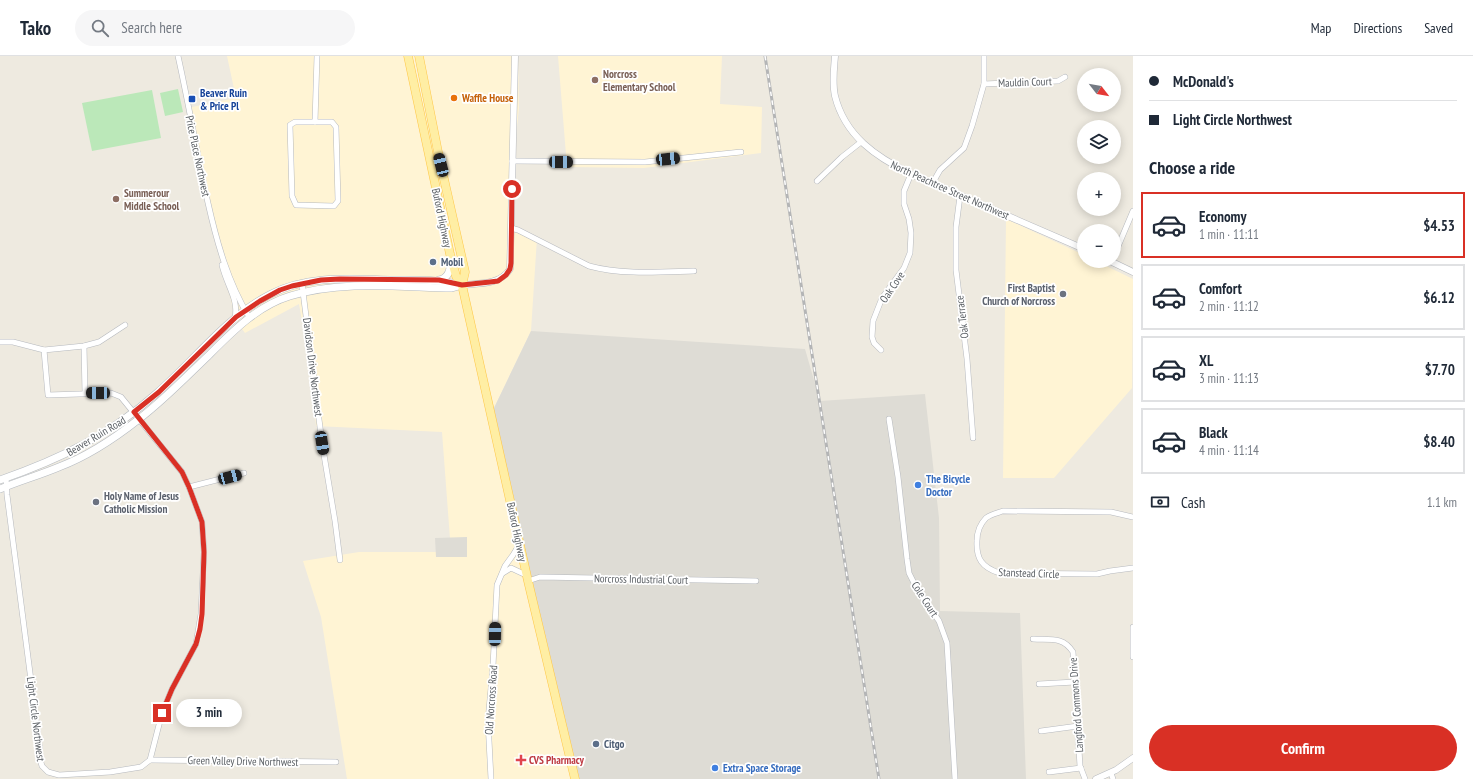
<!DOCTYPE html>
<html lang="en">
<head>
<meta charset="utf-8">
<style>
	:root { --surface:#fff; --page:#f6f6f7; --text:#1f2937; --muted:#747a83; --line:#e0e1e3; --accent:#d93025 }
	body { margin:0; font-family:"PT Sans Narrow",sans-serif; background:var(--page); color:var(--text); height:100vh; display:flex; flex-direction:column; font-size:15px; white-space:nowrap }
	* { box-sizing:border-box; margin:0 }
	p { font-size:13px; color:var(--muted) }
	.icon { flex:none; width:22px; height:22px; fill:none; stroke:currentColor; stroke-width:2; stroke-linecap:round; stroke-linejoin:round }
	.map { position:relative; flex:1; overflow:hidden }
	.side { display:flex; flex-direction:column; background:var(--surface); width:340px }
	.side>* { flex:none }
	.banner { display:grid; align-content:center; height:88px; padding:0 16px; background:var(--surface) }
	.needle { width:26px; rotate:121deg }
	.buttons { position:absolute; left:1077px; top:12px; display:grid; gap:8px }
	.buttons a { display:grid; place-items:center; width:44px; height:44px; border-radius:50%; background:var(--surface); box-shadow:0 2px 10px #0003; font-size:20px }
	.end { position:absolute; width:18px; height:18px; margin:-9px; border:5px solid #d93025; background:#fff; box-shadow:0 0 0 2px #fff }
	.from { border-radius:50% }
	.bubble { position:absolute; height:28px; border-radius:14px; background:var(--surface); box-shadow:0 2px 10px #0003; font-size:13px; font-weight:700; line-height:28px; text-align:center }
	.car { position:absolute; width:12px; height:24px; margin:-12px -6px; border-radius:5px; box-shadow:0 0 3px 1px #0007; background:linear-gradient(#222 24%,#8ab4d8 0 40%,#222 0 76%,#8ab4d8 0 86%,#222 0) }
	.banner b { display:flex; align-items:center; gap:14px; height:38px; font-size:15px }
	.banner b+b { border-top:1px solid var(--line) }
	.banner i { width:10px; height:10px; background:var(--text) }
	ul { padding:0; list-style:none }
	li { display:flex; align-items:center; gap:12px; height:66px; margin:0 8px 6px; padding:0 8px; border:2px solid var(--line); border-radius:0px }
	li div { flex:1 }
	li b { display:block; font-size:15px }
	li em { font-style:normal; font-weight:700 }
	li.on { border-color:var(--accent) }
	li>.icon { width:36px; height:36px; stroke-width:1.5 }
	h2 { padding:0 16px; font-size:18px; line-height:48px }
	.pay { display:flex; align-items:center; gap:10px; height:44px; padding:0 16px; font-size:15px }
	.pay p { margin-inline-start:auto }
	.button { display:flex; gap:8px; margin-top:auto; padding:8px 16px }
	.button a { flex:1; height:46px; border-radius:24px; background:var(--accent); color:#fff; font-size:16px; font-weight:700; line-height:46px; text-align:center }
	header { display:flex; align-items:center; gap:24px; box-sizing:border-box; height:56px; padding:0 20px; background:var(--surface); border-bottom:1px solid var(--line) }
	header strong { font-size:19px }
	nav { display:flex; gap:22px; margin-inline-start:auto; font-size:14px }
	.search { width:280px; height:36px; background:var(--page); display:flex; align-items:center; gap:10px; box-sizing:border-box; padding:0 14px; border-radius:22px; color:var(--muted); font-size:15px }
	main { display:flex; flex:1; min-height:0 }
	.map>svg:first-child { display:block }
</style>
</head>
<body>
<header>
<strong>Tako</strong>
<div class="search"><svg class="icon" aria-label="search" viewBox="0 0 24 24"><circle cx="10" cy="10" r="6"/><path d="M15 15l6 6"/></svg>Search here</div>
<nav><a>Map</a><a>Directions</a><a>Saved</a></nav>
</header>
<main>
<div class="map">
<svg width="1133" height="723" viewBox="0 0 1133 723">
	<rect width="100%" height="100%" fill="#eeeae0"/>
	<!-- commercial -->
	<g fill="#fff4d4">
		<polygon points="227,0 518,0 519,52 511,128 511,174 537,182 531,275 493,354 573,723 347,723 321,561 303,505 359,496 451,496 442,376 316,370 311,316 299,248 245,277 236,265 218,193 187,52 236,42"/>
		<polygon points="558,0 722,0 720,48 762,51 761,97 644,112 567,111"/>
		<polygon points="1006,163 1084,199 1084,205 1096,205 1133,223 1132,332 1054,422 1003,422"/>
	</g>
	<!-- industrial -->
	<g fill="#dedcd5">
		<polygon points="531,275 805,293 820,345 925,338 939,462 940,555 1020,557 1026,723 573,723 493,354"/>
		<polygon points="467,481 467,501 436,501 435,482"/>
	</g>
	<!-- green -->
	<g fill="#bbe8b9">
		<polygon points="178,33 183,56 165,60 160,37"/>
		<polygon points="152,34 161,82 92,95 82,47"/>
	</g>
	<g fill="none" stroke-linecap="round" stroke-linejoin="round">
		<!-- minor casing -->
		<g stroke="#b6b9be" stroke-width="6">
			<g id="minor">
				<path d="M178,0c11,49 19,98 30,147 9,40 20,79 41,114"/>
				<polyline points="984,28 1058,25 1065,21"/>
				<polygon points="295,66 332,66 336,71 338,145 334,150 296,149 292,140 290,69"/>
				<polyline points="315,66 317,0"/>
				<polyline points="512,105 645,106 741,96"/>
				<polyline points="817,125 842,101 861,86"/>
				<polyline points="932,128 940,114 964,92 972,70 984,28 984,0"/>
				<polyline points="960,140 956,171 956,214 967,303 973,382"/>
				<path d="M511,172l7,2 71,36c33,9 70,6 105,5"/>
				<polyline points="1114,200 1133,155"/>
				<path d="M222,209c4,19 17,34 13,53"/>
				<polyline points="302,228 322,387 335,465 340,504"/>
				<polyline points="0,286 13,286 44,294 48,339 111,337 121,341 182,416 189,431 202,466 204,496 201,558 196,588 172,633 162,657 150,704 141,711 110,716 59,719 48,716 42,710 40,703 40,694 7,439 6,422"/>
				<polyline points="84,290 85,337"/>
				<polyline points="44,294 84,290 99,286 125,269"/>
				<polyline points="881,294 874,287 872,281 873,265 882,242 904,212 910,197 911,177 909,163 904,148 904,135 911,118"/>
				<polyline points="889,363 898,421 907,503 909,517 917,533 939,565 947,587 955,723"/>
				<polyline points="189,431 244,417"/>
				<path d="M1133,461l-22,-5 -108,-1c-6,2 -12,3 -17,7 -6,6 -9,15 -9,23 -1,18 5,26 22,32l98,1 13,-3 23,-3"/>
				<polyline points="503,517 511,512 526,519"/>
				<polyline points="528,525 540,521 756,525"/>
				<polyline points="1133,571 1133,601"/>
				<path d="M1033,583c17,1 30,-3 40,13l7,114 5,13"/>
				<polyline points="1039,628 1075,626"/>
				<polyline points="1041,675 1078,670"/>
				<polyline points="150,704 336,706"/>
				<polyline points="1049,716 1081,712"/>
				<polyline points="1111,717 1113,723"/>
				<polyline points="491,723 488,665 493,610 497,529 505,510 513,499 519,489"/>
			</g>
		</g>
		<!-- tertiary casing -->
		<g stroke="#b6b9be" stroke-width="7">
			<g id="tertiary">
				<path d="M835,0c-1,13 -3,27 0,40 10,40 41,61 76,78l173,75"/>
				<polyline points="1110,205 1133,216"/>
				<path d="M462,229c18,-2 38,0 48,-16l5,-213"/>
				<polyline points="1096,723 1116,714 1133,702"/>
			</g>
		</g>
		<!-- secondary casing -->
		<g stroke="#b6bbc1" stroke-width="8">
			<g id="secondary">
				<path d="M439,224c10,-2 12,-11 11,-20"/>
				<path d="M0,424c60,-21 110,-45 157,-87 38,-33 69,-76 114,-99 37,-19 80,-15 119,-14 24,0 48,-1 72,5"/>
				<path d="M0,433c19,-8 40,-14 59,-22 29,-11 56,-29 80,-48 25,-19 47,-42 69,-63 24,-24 49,-50 82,-60 52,-16 109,-9 162,-8l10,-3"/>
			</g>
		</g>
		<!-- primary casing -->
		<g stroke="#ffc748" stroke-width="9">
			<g id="primary">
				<polyline points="408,0 450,198 456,220 462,229 528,525 575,723"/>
				<polyline points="419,0 439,101 465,216 462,229"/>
			</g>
		</g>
		<!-- minor -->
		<use href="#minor" stroke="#fff" stroke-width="5"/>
		<!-- tertiary -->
		<use href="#tertiary" stroke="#fff" stroke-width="6"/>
		<!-- secondary -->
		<use href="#secondary" stroke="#fff" stroke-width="7"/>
		<!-- primary -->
		<use href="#primary" stroke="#ffeea4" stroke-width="8"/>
		<!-- rail casing -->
		<g stroke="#b4b5b6" stroke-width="3">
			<polyline id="rail" points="765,0 879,723"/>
		</g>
		<!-- rail -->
		<use href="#rail" stroke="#fff" stroke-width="1.5" stroke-dasharray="4.5" stroke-linecap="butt"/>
	</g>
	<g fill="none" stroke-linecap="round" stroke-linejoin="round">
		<!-- route -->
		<polyline stroke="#d93025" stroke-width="5" points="162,657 172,633 196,588 200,573 202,558 204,496 202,466 189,431 182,416 134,356 159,336 236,261 260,245 280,234 292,230 321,224 340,223 439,224 462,229 490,226 498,225 506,219 510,213 511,207 512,133"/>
	</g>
	<!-- markers -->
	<g fill="#8d6e63" stroke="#fff" stroke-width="1.5">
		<circle cx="595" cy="24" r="4"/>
		<circle cx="116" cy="143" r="4"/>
	</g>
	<circle fill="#e8710a" stroke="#fff" stroke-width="1.5" cx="454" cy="42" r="4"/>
	<rect fill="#1a4fb4" stroke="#fff" stroke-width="1.5" x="188" y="39" width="8" height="8" rx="2"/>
	<g fill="#5c6f8a" stroke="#fff" stroke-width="1.5">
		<circle cx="433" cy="206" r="4"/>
		<circle cx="596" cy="688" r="4"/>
	</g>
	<g fill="#6b7280" stroke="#fff" stroke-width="1.5">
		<circle cx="1063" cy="238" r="4"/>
		<circle cx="96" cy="446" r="4"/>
	</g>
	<g fill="#3f7fe0" stroke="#fff" stroke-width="1.5">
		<circle cx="918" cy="429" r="4"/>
		<circle cx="715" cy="712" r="4"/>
	</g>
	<path fill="#e0444e" stroke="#fff" stroke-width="1.5" d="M519 698h4v4h4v4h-4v4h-4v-4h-4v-4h4z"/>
	<g text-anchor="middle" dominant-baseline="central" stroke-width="3.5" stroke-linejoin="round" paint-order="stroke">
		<!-- education labels -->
		<g font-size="11" font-weight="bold" fill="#785e54" stroke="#fff" text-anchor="start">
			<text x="603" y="18">Norcross<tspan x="603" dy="13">Elementary School</tspan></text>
			<text x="124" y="137">Summerour<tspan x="124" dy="13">Middle School</tspan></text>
		</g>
		<!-- street labels -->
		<g font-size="11" fill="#595e63" stroke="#fff">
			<text transform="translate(1025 26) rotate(-2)">Mauldin Court</text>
			<text transform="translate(198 100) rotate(78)">Price Place Northwest</text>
			<text transform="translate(950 134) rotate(24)">North Peachtree Street Northwest</text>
			<text transform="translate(442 162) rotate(78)">Buford Highway</text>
			<text transform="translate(892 231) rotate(-56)">Oak Cove</text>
			<text transform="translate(962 261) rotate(-97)">Oak Terrace</text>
			<text transform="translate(313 311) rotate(83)">Davidson Drive Northwest</text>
			<text transform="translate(96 380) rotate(-31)">Beaver Ruin Road</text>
			<text transform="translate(517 476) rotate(78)">Buford Highway</text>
			<text transform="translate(1029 517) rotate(2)">Stanstead Circle</text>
			<text transform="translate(641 523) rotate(1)">Norcross Industrial Court</text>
			<text transform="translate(925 543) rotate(57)">Cole Court</text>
			<text transform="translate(491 644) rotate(-86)">Old Norcross Road</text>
			<text transform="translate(1076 649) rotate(-94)">Langford Commons Drive</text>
			<text transform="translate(36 663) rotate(83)">Light Circle Northwest</text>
			<text transform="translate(243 705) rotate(1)">Green Valley Drive Northwest</text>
		</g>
		<!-- transit labels -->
		<g font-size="11" font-weight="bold" fill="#164399" stroke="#fff" text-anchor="start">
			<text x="200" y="37">Beaver Ruin<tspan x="200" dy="13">&amp; Price Pl</tspan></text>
		</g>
		<!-- food labels -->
		<g font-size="11" font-weight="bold" fill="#c56008" stroke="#fff" text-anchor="start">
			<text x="462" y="42">Waffle House</text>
		</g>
		<!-- service labels -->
		<g font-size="11" font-weight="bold" fill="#4e5e75" stroke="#fff" text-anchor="start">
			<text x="441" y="206">Mobil</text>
			<text x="604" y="688">Citgo</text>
		</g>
		<!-- worship labels -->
		<g font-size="11" font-weight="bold" fill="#5b616d" stroke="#fff" text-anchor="end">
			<text x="1055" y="232">First Baptist<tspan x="1055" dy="13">Church of Norcross</tspan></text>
			<text x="104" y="440" text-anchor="start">Holy Name of Jesus<tspan x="104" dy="13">Catholic Mission</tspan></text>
		</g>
		<!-- shop labels -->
		<g font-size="11" font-weight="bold" fill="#366cbe" stroke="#fff" text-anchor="start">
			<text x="926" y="423">The Bicycle<tspan x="926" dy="13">Doctor</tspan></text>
			<text x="723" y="712">Extra Space Storage</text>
		</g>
		<!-- health labels -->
		<g font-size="11" font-weight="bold" fill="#be3a42" stroke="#fff" text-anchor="start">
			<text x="529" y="704">CVS Pharmacy</text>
		</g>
	</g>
</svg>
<div class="buttons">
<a><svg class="needle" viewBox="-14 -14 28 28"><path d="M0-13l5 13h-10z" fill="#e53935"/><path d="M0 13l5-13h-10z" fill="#747a83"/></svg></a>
<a><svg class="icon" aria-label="layers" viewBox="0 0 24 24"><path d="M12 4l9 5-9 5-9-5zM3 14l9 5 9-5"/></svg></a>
<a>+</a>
<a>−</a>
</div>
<i class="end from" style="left:512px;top:133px"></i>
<i class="end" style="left:162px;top:657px"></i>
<div class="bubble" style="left:176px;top:643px;width:66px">3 min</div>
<i class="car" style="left:668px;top:103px;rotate:84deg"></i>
<i class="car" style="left:561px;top:106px;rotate:91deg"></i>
<i class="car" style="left:441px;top:109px;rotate:346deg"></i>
<i class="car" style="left:98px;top:337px;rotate:270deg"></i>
<i class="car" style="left:322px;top:387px;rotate:171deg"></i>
<i class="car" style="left:230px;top:421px;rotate:75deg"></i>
<i class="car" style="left:495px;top:578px;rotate:1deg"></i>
</div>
<section class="side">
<div class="banner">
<b><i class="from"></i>McDonald's</b>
<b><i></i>Light Circle Northwest</b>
</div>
<h2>Choose a ride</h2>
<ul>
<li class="on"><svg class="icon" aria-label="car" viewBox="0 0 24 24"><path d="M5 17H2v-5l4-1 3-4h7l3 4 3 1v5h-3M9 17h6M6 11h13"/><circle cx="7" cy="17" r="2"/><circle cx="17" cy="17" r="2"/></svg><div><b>Economy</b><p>1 min · 11:11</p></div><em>$4.53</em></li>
<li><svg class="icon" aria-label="car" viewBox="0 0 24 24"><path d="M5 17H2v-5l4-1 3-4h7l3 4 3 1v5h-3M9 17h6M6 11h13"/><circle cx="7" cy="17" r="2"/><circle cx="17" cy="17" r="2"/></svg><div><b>Comfort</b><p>2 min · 11:12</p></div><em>$6.12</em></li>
<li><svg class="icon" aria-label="car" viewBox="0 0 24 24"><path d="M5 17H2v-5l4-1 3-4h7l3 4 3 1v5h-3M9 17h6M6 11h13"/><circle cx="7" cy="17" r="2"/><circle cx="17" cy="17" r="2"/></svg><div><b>XL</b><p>3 min · 11:13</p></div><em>$7.70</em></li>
<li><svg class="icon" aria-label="car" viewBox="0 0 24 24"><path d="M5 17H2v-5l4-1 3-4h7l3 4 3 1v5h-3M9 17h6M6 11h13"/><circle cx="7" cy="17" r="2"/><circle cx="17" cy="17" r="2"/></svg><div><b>Black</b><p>4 min · 11:14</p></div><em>$8.40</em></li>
</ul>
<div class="pay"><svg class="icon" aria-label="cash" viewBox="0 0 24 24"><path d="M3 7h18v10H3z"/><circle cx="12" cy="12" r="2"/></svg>Cash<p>1.1 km</p></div>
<div class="button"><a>Confirm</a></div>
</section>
</main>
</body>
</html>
